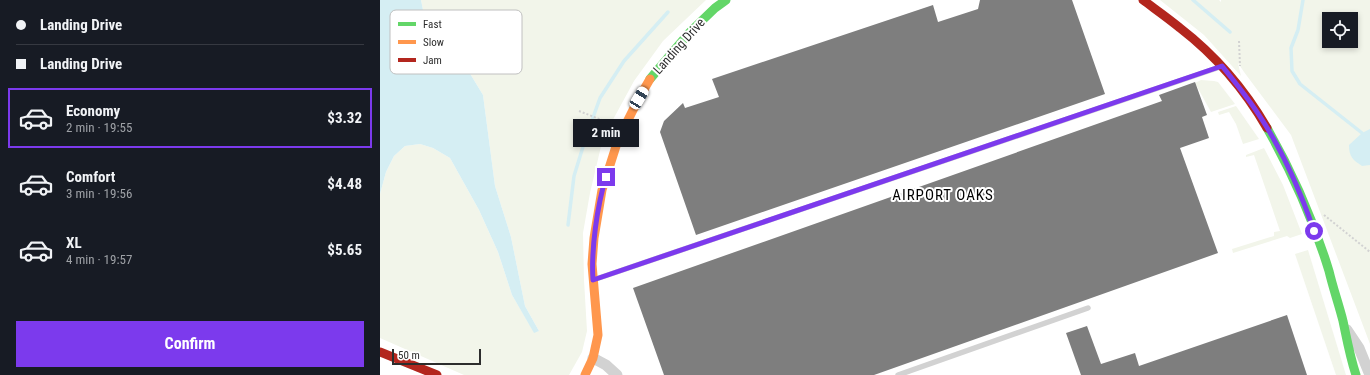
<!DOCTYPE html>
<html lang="en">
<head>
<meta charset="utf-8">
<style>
	:root { --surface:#171b24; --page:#242831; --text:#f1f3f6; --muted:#9ea1a6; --line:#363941; --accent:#7c3aed }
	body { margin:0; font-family:"Roboto Condensed",sans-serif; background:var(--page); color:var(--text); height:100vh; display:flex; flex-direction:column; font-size:15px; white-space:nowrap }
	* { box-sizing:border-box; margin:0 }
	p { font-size:13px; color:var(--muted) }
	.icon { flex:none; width:22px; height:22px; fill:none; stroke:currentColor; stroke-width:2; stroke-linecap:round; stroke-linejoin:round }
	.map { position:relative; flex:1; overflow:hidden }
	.drawer { display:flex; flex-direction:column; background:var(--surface); width:380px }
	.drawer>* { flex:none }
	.guide { display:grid; align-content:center; height:88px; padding:0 16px; background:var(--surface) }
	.fabs { position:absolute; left:942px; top:12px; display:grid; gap:8px }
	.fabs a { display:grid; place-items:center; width:36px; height:36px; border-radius:0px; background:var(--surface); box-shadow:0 2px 6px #0003; font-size:20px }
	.scale { position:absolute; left:12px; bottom:10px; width:89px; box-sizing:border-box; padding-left:4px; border:2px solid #2d2d2d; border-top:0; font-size:11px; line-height:14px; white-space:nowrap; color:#2d2d2d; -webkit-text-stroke:3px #fff; paint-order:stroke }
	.end { position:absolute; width:18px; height:18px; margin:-9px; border:5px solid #7c3aed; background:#fff; box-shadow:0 0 0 2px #fff }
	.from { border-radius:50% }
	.bubble { position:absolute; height:28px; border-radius:0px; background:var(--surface); box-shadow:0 2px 6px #0003; font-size:13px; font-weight:700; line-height:28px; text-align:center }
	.car { position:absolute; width:12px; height:24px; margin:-12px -6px; border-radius:5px; box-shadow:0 0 3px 1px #0007; background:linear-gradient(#fff 24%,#345 0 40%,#fff 0 76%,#345 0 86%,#fff 0) }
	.guide b { display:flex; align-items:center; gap:14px; height:38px; font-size:15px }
	.guide b+b { border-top:1px solid var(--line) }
	.guide i { width:10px; height:10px; background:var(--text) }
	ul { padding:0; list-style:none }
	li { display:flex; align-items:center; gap:12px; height:60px; margin:0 8px 6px; padding:0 8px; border:2px solid transparent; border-radius:0px }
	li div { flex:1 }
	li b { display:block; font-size:15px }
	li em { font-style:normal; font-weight:700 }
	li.current { border-color:var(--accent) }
	li>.icon { width:36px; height:36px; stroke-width:1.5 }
	.button { display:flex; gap:8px; margin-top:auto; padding:8px 16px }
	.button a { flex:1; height:46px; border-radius:0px; background:var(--accent); color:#fff; font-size:16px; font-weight:700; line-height:46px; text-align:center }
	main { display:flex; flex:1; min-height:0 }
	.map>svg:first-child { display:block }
</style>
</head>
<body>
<main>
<section class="drawer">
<div class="guide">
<b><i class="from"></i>Landing Drive</b>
<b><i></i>Landing Drive</b>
</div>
<ul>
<li class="current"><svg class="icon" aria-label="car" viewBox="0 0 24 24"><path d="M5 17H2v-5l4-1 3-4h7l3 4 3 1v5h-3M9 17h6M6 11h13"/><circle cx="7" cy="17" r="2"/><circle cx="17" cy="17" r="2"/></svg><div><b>Economy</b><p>2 min · 19:55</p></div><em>$3.32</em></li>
<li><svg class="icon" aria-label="car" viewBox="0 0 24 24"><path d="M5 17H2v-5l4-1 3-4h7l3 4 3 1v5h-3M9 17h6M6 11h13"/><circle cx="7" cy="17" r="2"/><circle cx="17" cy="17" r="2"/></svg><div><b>Comfort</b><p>3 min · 19:56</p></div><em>$4.48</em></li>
<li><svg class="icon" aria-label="car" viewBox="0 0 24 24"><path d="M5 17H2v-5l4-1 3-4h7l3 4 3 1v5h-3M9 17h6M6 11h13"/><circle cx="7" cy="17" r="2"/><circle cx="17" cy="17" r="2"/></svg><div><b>XL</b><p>4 min · 19:57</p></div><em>$5.65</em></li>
</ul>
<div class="button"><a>Confirm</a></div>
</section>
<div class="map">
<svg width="990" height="375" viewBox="0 0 990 375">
	<rect width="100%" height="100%" fill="#fff"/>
	<!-- green -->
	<g fill="#f2f5ea" fill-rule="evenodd">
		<polygon points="41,0 326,0 283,41 254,81 223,138 210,193 203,233 204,280 207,331 202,352 189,375 84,375 0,338 0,194 6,172 14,156 25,146 40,144 53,148 70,158 99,210 118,252 132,295 154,332 159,331 145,306 131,237 115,186 103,95 80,57 43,10"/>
		<path d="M780,0h59l2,2v-2h149v344l-79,-209 -47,-63 -6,-9 3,13 -37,-41zM949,19h22v22h-22z"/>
		<polygon points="821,80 834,81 838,82 855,104 831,112 815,83"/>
		<polygon points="856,106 879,139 863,144 856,124 849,112 839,115 838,112"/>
		<polygon points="884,148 903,185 922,234 910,238 907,236 853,253 852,249 894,236 894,232 900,231 874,155 866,157 866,155"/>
		<polygon points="928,250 966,375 956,375 915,254"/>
	</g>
	<!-- water -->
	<g fill="#d5eef3">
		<polygon points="0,0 41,0 43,10 80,57 103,95 115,186 131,237 145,306 159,331 154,333 132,295 118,252 99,210 70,158 53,148 40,144 25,146 14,156 6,172 0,194"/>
		<path d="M990,129v36l-8,1c-9,-6 -13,-9 -13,-21l13,-12z"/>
	</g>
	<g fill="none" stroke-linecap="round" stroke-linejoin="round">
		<!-- stream -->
		<g stroke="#d5eef3" stroke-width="3.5">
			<polyline points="813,0 850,32"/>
			<polyline points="923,0 918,30 911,48 912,71 920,84 982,133"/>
			<polyline points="188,225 194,176 206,137 220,98 244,61 288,12"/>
		</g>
	</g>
	<!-- building -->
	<g fill="#7e7e7e">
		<polygon points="600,0 692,0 725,94 316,235 280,132 284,121 303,103 305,108 339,97 332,79 553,5 558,22 598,9"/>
		<polygon points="815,82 827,115 822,117 829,138 800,148 838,253 494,375 284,375 253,288 782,101 779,95"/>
		<polygon points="907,315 927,375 701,375 686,333 707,326 721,364 755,353 759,366"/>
	</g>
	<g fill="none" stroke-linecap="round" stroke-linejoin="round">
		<!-- path -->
		<g stroke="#d2d2d2" stroke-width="2" stroke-dasharray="2 2" stroke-linecap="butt">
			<polyline points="859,41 860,66"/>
			<polyline points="199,111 232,124"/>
			<polyline points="944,215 990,252"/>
		</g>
		<!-- lane -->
		<g stroke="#d2d2d2" stroke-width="5.5">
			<polyline points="216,279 840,67"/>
			<polyline points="518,375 708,308"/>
		</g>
		<!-- street -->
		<g stroke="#d2d2d2" stroke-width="11">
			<polyline points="967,330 979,348 990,375"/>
			<polyline points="213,358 226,365 237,375"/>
		</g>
		<!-- fast -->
		<g stroke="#63d668" stroke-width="9">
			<polyline points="270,79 309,33 335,8 346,0"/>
			<path d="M887,128c25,44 47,94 62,143 4,17 10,34 14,50 4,19 7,36 13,54"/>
		</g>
		<!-- slow -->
		<polyline stroke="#ff974d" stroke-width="9" points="205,375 213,358 218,335 212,264 214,238 222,190 238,140 259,98 270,79"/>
		<!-- jam -->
		<g stroke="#b3261e" stroke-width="9">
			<path d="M763,0c12,9 25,18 37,28 35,27 65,62 87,100"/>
			<polyline points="0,352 57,375"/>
		</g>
	</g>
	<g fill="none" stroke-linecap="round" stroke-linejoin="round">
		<!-- route -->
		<path stroke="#7c3aed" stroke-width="5" d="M226,177c-9,29 -15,73 -13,103l629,-214c13,16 26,32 37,49 24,36 41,75 55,116"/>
	</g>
	<g text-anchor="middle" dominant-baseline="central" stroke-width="4" stroke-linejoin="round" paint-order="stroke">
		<!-- street labels -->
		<g font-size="13" fill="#2d2d2d" stroke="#fff">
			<text transform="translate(299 46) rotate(-48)">Landing Drive</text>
		</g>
		<!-- quarter labels -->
		<g font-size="15" letter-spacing="1" fill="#000" stroke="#fff">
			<text x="563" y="195">AIRPORT OAKS</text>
		</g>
	</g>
	<!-- legend -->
	<rect x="10" y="10" width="132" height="64" rx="6" fill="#fff" stroke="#c0c0c0" stroke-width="1"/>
	<rect x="18" y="22" width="18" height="4" fill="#63d668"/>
	<rect x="18" y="40" width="18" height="4" fill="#ff974d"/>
	<rect x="18" y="58" width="18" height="4" fill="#b3261e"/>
	<g font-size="11" fill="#2d2d2d">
		<text x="43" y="28">Fast</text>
		<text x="43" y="46">Slow</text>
		<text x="43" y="64">Jam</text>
	</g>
</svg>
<div class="fabs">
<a><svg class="icon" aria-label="locate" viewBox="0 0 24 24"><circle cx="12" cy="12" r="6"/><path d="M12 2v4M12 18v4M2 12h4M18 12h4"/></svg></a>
</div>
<div class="scale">50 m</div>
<i class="end from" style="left:934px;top:231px"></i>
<i class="end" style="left:226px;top:177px"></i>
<div class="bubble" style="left:193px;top:119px;width:66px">2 min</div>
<i class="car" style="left:259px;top:98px;rotate:31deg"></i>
</div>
</main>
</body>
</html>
